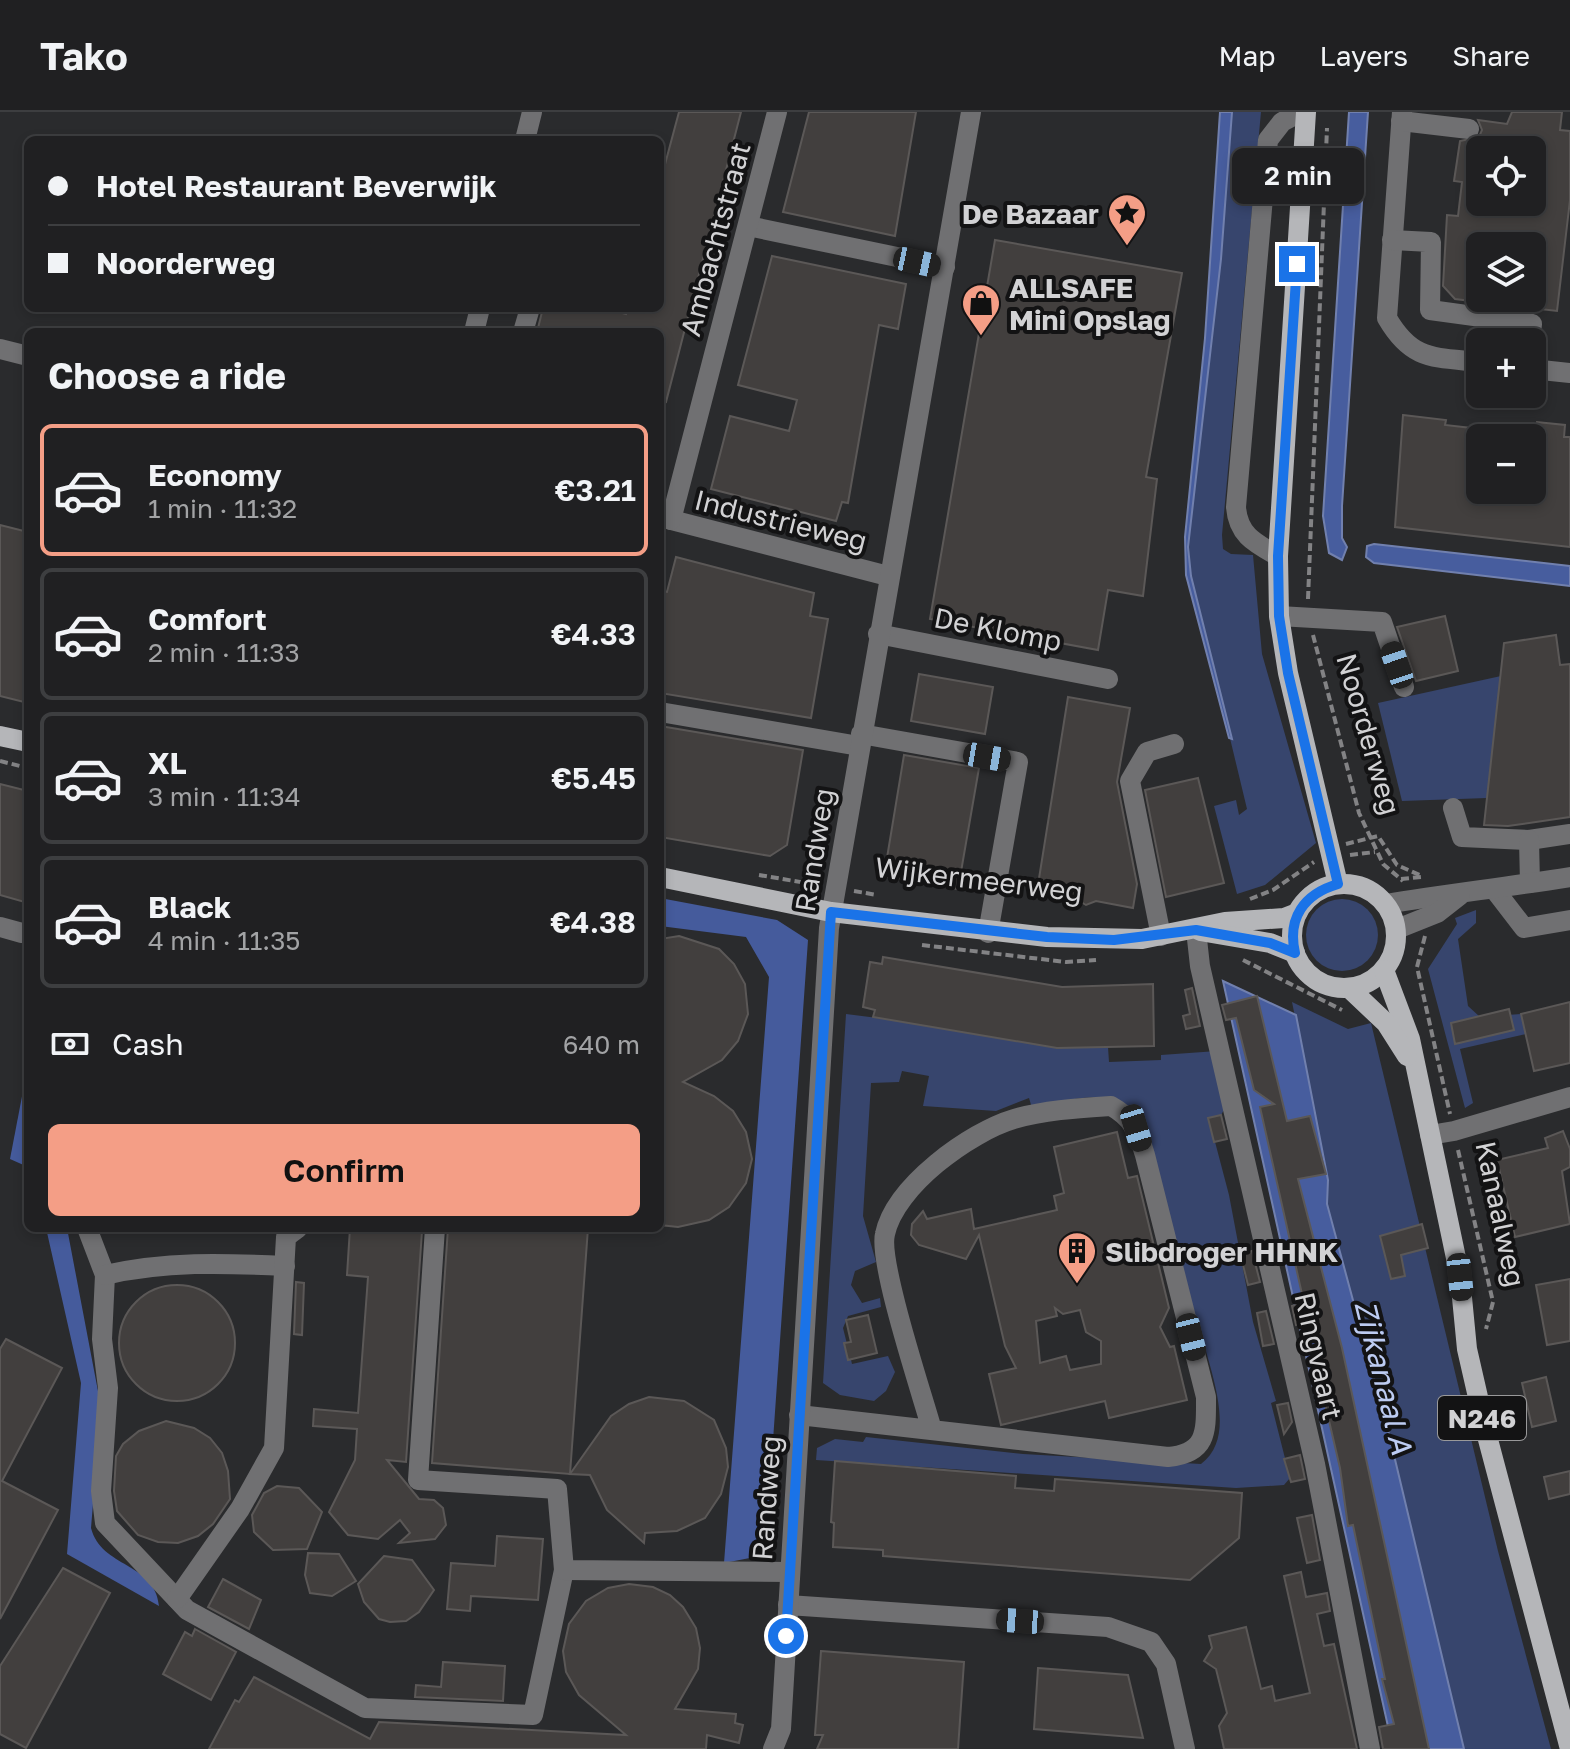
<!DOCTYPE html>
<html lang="en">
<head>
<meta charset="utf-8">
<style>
	:root { --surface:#202022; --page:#2d2d2f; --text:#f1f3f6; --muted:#a2a3a5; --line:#3d3e40; --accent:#f49e86 }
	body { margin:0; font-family:"Golos Text",sans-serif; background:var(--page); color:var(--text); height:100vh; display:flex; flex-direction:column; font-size:30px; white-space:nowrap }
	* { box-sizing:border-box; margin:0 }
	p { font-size:26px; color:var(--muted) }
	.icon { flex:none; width:44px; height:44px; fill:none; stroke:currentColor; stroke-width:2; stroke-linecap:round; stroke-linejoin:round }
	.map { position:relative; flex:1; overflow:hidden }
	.panel { position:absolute; left:24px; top:216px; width:640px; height:904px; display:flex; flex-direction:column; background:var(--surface); border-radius:12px; box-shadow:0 4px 12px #0003,0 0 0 2px var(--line) }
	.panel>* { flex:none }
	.hud { position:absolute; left:24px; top:24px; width:640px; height:176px; border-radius:12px; box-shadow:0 4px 12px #0003,0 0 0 2px var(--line); display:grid; align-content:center; height:176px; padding:0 24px; background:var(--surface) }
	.tools { position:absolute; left:1466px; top:24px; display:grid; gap:16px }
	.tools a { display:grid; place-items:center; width:80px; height:80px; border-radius:12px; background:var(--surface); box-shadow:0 4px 12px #0003,0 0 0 2px var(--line); font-size:40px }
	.end { position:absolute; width:36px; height:36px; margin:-18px; border:10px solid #1a73e8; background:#fff; box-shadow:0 0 0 4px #fff }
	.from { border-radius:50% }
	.bubble { position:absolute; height:56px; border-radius:12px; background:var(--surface); box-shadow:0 4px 12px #0003,0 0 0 2px var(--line); font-size:26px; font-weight:600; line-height:56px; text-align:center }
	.car { position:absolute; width:24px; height:48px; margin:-24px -12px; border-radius:10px; box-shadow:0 0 6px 2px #0007; background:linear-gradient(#222 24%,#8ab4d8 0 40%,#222 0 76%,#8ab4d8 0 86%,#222 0) }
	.hud b { display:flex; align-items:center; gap:28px; height:76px; font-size:30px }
	.hud b+b { border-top:2px solid var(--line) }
	.hud i { width:20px; height:20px; background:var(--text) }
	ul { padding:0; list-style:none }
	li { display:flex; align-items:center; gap:24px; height:132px; margin:0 16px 12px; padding:0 8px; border:4px solid var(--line); border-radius:12px }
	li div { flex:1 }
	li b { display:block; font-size:30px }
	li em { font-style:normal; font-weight:600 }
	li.on { border-color:var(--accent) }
	li>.icon { width:72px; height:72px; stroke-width:1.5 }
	h2 { padding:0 24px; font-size:36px; line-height:96px }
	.pay { display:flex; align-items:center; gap:20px; height:88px; padding:0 24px; font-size:30px }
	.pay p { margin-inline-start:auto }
	.primary-button { display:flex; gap:16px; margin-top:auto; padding:16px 24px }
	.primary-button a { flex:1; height:92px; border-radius:12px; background:var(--accent); color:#111; font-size:32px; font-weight:600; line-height:92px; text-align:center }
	header { display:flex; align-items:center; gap:48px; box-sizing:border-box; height:112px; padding:0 40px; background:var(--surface); border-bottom:2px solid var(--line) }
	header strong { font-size:38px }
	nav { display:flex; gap:44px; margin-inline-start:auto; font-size:28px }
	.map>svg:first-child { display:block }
</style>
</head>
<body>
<header>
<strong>Tako</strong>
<nav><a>Map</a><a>Layers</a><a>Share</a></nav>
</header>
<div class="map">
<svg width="1570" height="1637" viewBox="0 0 1570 1637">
	<rect width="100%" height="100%" fill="#2a2b2d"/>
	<!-- green -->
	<g fill="#37456d">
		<polygon points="1232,0 1261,0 1222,423 1223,437 1231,442 1253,443 1262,542 1316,731 1265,773 1237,782 1214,694 1236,688 1239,703 1247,697 1191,464 1188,435 1221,147"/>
		<polygon points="1501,564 1487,686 1402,689 1378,591"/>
		<circle cx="1342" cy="823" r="36"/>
		<polygon points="1476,798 1476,811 1458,827 1468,894 1480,905 1521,902 1526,922 1460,937 1473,991 1465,996 1428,857 1457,812 1455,806"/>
		<polygon points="1292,890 1348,917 1371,911 1498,1439 1551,1637 1464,1637 1388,1318 1327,1092 1328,1068"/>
		<path d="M846,902l262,33 1,15 52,-2v-5l56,-4 8,57 -4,7 -12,4 20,76 24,127 23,79 -5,2 19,75 -6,7 -48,3 -420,-28 1,-12 18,-9 28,3 3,-5 157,17 178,10c38,-28 8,-94 0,-133l-10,-6 -48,-205c-36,-35 -67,-21 -111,-12l-3,-10 -33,13 -73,-5 6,-30 -27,-5 -3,11 -28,1 -8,133 13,46 -21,9 -4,14 11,18 18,-5 1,9 -33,9 -5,12 9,36 36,-8 7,16 -9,19 -12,10 -34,-6 -17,-12z"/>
	</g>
	<!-- forest -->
	<g fill="#455b9c">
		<polygon points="660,786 777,808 808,828 765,1443 724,1451 769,865 746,825 660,814"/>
		<polygon points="28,953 28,1055 10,1047"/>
		<path d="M46,1116h21l34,179 -10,121c10,40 64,34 68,78l-92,-52 14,-171z"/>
	</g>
	<!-- water -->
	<g fill="#475d9e" stroke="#7180ae" stroke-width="2">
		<polygon points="1220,0 1232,0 1221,147 1188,435 1191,464 1232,627 1229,626 1186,463 1185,425 1205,226"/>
		<polygon points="1349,0 1368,0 1342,394 1342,426 1347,435 1342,448 1329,441 1323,404"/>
		<polygon points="1374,432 1570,454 1570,474 1374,451 1366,445 1367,434"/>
		<polygon points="1223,869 1296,903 1328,1068 1327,1092 1388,1318 1464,1637 1393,1637"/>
	</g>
	<!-- building -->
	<g fill="#423f3e" stroke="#5b5857" stroke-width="2" fill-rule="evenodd">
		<polygon points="679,0 741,0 666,290 660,289 660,220 537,220 543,196 604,196 626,202 628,196 660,196 660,71"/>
		<polygon points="809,0 916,0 895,124 783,100"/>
		<path d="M1512,0h50l-2,18 10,1v69l-13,111 -25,-3v-62h-52v56l-25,-3 -12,-13 4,-71 11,1 4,-34 -8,-1 6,-40 19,-4 3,-7 -4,-10 29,4zM1480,38h52v52h-52z"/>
		<polygon points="995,128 1182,161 1146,365 1157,367 1143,484 1108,478 1098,538 930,507"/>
		<polygon points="772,144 906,172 898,217 879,213 848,391 842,390 836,409 711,377 730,304 789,319 797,288 738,273"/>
		<polygon points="1403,303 1446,308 1445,313 1480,317 1480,378 1532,378 1532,331 1537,310 1565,313 1564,325 1570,325 1570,435 1395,415"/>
		<polygon points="0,413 28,420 28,591 0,584"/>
		<polygon points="676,445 814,481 810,504 828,507 811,606 660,581 660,479 667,480"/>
		<polygon points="1445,504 1458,559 1416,569 1397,515"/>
		<polygon points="1556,523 1560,553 1570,552 1570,705 1508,714 1484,713 1504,531"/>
		<polygon points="919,562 993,575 985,622 911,609"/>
		<polygon points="1068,585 1130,596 1117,670 1137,772 1133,796 1096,789 1086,793 1074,786 1037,779"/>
		<polygon points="660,614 803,638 787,733 770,744 660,725"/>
		<polygon points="904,643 979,656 958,777 884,764"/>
		<polygon points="1198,666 1224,771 1166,785 1145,678"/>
		<polygon points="0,672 28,679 28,791 0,783"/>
		<polygon points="679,824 719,837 734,852 745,872 748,902 738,929 722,948 683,970 714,984 733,999 746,1020 752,1047 746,1071 729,1095 709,1108 678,1115 660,1113 660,827"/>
		<polygon points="883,845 1062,875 1153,872 1154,934 1057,936 873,905 875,898 863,895 870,850 882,852"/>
		<polygon points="1192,876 1200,914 1186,917 1183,904 1190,902 1185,878"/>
		<polygon points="1257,884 1287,1009 1310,1004 1326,1062 1298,1067 1342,1236 1429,1637 1383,1637 1379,1615 1394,1612 1382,1567 1385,1567 1353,1413 1348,1414 1340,1356 1323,1283 1327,1282 1318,1243 1322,1241 1312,1208 1296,1213 1292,1194 1304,1191 1260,995 1274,992 1254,978 1236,906 1226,908 1222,893"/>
		<polygon points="1570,890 1570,951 1534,959 1521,902"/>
		<polygon points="1509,897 1514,918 1455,932 1451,911"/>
		<polygon points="1221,1003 1227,1027 1214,1030 1208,1006"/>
		<polygon points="1563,1019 1570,1037 1570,1055 1562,1059 1570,1112 1515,1125 1497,1048 1548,1036 1545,1026"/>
		<path d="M1117,1020l11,46 9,-2 32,132 -9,19 10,20 4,-1 13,54 -78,18 -4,-17 -104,24 -12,-51 27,-6 -11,-22 -26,-111 -13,24 -47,-14 -8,-10 1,-11 11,-13 4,8 44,-10 3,20 83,-19 -3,-14 10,-3 -10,-46zM1055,1196l8,6 17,-4 6,22 15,9v23l-31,6 -4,-14 -26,7 -4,-42 21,-5z"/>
		<polygon points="1422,1112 1428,1136 1401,1143 1405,1164 1391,1167 1380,1124"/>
		<polygon points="350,1116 422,1119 406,1350 387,1348 419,1387 434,1388 443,1396 446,1413 435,1427 399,1431 410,1421 400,1408 378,1427 348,1423 329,1400 355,1348 357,1317 313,1314 314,1297 358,1301 368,1165 347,1163"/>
		<polygon points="448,1116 588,1116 570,1362 432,1351"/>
		<polygon points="1252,1139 1260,1170 1248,1173 1240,1141"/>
		<polygon points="1570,1167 1570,1229 1547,1233 1536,1173"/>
		<polygon points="296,1170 304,1171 302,1223 294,1222"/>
		<circle cx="177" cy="1231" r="58"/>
		<polygon points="1266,1199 1274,1232 1263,1234 1257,1201"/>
		<polygon points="868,1203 877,1241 848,1248 844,1231 851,1230 846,1208"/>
		<polygon points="6,1227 62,1256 2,1369 58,1398 0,1507 0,1237"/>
		<polygon points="1546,1265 1556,1309 1532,1315 1522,1271"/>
		<polygon points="649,1285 684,1289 714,1308 726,1336 728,1355 721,1382 705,1406 677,1419 645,1421 644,1431 607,1398 590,1363 570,1362 611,1304 629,1292"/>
		<polygon points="1288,1291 1292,1310 1284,1322 1277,1293"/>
		<polygon points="166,1309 194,1316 210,1326 222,1341 228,1359 230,1387 213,1412 198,1424 178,1431 158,1430 138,1423 117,1399 114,1379 116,1344 123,1332 139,1319"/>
		<polygon points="1300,1343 1305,1367 1291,1370 1284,1347"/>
		<polygon points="835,1349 1016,1364 1015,1376 1054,1379 1055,1367 1242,1381 1239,1426 1190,1468 883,1444 883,1438 833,1435 834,1411 831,1410"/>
		<polygon points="1570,1359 1570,1382 1549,1387 1544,1365"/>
		<polygon points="277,1374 299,1376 322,1400 307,1437 273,1438 254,1420 252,1403 264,1381"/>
		<polygon points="1312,1403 1320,1448 1307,1451 1297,1406"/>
		<polygon points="497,1424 543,1427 538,1488 471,1484 470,1499 447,1497 451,1451 495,1454"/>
		<polygon points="308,1441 339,1442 356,1469 332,1484 310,1481 305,1463"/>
		<polygon points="384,1444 412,1448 434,1478 419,1500 406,1509 390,1510 379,1507 364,1490 358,1472"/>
		<polygon points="63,1456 110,1481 26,1636 0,1622 0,1554"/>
		<polygon points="1301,1460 1306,1485 1327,1481 1330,1499 1317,1502 1324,1534 1334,1532 1357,1637 1224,1637 1219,1614 1227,1601 1216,1557 1204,1549 1212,1536 1209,1524 1246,1515 1261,1577 1272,1574 1275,1589 1310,1581 1284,1464"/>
		<polygon points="223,1467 261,1488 249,1517 208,1495"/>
		<polygon points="629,1472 653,1475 670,1483 683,1495 696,1516 700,1536 698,1557 675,1597 736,1602 735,1611 743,1613 739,1631 707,1623 706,1637 209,1637 235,1588 239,1590 254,1565 370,1627 379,1610 626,1623 579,1583 566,1560 563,1539 569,1512 586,1489 608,1476"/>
		<polygon points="195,1517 236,1540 211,1588 163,1562 185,1520 192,1524"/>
		<polygon points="821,1539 964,1550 958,1637 817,1637 823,1623 815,1623"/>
		<polygon points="443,1550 505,1554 503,1589 415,1585 416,1573 441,1575"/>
		<polygon points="1038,1556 1128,1563 1143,1626 1034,1617"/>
	</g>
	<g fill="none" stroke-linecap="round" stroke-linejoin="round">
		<!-- path -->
		<g stroke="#838385" stroke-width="4" stroke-dasharray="8 4" stroke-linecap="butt">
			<polyline points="1308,487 1327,16"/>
			<polyline points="1313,523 1359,701 1383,752 1403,769"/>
			<polyline points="0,649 28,656"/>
			<polyline points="1346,732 1378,724 1397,753 1422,764"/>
			<polyline points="1350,743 1375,740"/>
			<polyline points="759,763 818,773"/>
			<polyline points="1401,767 1422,765"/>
			<polyline points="854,779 877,783"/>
			<polyline points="1250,787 1273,778 1314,750"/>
			<polyline points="1425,824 1417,855 1450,1002"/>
			<polyline points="922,833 1066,850 1096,848"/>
			<polyline points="1243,848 1342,898"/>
			<polyline points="1458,1038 1493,1190 1486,1217"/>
		</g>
		<!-- minor -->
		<g stroke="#707072" stroke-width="20">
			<path d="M1402,0l-15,206c25,43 46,39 93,44"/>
			<polyline points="1401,9 1469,17"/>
			<polyline points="525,28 532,0"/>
			<polyline points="748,114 945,155"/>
			<polyline points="1392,128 1431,130 1430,198 1532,212 1530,230"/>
			<polyline points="474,220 480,196"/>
			<polyline points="523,220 530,196"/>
			<polyline points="0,237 28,244"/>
			<polyline points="1532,257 1570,261"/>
			<polyline points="660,405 888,464"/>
			<polyline points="671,408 777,0"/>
			<path d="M1278,444c-23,-13 -40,-21 -42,-49l32,-367 14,-18 19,-10"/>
			<polyline points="1279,504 1382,510 1404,575"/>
			<polyline points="878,522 1108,567"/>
			<polyline points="660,600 859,634"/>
			<polyline points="861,622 1018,650 988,821"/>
			<polyline points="1453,696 1462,725 1529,728 1570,722"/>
			<polyline points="1529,728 1530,771"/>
			<polyline points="1494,777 1524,816 1570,808"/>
			<path d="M1386,792c61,-10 122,-17 184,-27"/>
			<polyline points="0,815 22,821"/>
			<polyline points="1397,817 1437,801 1460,783"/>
			<polyline points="1196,818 1200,854 1315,1352 1370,1637"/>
			<polyline points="1161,824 1130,669 1147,640 1174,632"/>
			<polyline points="1430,1023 1454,1019 1570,985"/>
			<polyline points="87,1116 105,1163 102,1227 108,1276 101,1379 105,1411 187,1498 365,1596 533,1603 564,1458"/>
			<polyline points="435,1116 418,1368 557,1377 564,1458 790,1460"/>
			<path d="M105,1163c60,-14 119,-12 180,-9"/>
			<path d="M799,1303l369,42c40,-4 38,-26 38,-60l-61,-242c-7,-23 -12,-37 -34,-49 -31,2 -67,4 -97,13 -44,13 -119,67 -129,115 -7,28 37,160 47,196"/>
			<polyline points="177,1487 240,1397 274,1336 286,1125 298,1116"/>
			<polyline points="788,1493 1108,1515 1151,1530 1166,1552 1185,1637"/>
			<polyline points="773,1637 781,1617 829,816 971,0"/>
		</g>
		<!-- major -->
		<g stroke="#b5b6b9" stroke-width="20">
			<polyline points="1306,0 1278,444 1279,504 1288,561 1338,772"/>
			<polyline points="0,624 28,630"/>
			<polyline points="660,765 831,800 1047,825 1142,827 1225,810 1284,806 1297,801"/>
			<circle cx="1344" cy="824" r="52"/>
			<polyline points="1200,819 1270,831 1295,841"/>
			<polyline points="1384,858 1410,927 1460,1165 1467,1237 1486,1320 1570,1637"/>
			<polyline points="1349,876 1386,911 1407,944"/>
		</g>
	</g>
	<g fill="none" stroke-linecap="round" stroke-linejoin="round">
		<!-- route -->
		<path stroke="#1a73e8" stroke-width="10" d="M786,1524l45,-724 216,25 67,3 82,-10 74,13 25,10c-8,-35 9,-59 43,-69l-50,-211 -9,-57 -1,-60 19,-292"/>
	</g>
	<!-- icons -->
	<defs>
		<g id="sight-pin" transform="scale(2)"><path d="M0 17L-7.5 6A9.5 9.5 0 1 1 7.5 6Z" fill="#f49e86" stroke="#131314"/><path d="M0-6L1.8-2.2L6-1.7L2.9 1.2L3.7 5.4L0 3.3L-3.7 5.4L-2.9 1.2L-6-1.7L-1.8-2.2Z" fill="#111"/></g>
		<g id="shop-pin" transform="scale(2)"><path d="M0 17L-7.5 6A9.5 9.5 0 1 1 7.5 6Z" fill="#f49e86" stroke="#131314"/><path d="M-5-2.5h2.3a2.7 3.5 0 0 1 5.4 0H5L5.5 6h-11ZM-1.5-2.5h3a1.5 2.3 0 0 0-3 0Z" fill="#111"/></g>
		<g id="building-pin" transform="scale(2)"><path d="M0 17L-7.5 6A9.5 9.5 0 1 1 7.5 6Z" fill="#f49e86" stroke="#131314"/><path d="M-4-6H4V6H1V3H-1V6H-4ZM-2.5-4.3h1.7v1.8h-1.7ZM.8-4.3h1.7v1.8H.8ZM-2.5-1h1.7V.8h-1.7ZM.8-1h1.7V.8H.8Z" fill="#111"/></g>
	</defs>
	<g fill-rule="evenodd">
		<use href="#sight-pin" x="1127" y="101"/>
		<use href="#shop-pin" x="981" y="191"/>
		<use href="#building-pin" x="1077" y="1139"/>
	</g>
	<g text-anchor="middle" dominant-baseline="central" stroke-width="8" stroke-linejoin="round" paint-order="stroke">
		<!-- shield labels -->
		<rect fill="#131314" stroke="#99999a" stroke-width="2" x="1438" y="1284" width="88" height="44" rx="6"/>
		<g font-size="26" font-weight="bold" fill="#d2d2d4">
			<text x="1482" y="1306">N246</text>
		</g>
		<!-- poi labels -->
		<g font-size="28" font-weight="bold" fill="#d2d2d4" stroke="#131314" text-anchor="start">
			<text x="1099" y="101" text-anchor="end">De Bazaar</text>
			<text x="1009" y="175">ALLSAFE<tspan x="1009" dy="32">Mini Opslag</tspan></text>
			<text x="1105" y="1139">Slibdroger HHNK</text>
		</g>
		<!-- street labels -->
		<g font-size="28" fill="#d2d2d4" stroke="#131314">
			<text transform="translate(715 127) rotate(-75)">Ambachtstraat</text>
			<text transform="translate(781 408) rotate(14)">Industrieweg</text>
			<text transform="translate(998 517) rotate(11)">De Klomp</text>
			<text transform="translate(1369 622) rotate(74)">Noorderweg</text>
			<text transform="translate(814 738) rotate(-81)">Randweg</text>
			<text transform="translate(979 767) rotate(7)">Wijkermeerweg</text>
			<text transform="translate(1501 1102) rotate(78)">Kanaalweg</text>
			<text transform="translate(1319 1244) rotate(77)">Ringvaart</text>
			<text transform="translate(766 1386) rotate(-86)">Randweg</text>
		</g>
		<!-- water labels -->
		<g font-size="30" font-style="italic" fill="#bdccf2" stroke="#131314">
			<text transform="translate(1384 1265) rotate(76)">Zijkanaal A</text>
		</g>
	</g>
</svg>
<div class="tools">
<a><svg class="icon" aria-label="locate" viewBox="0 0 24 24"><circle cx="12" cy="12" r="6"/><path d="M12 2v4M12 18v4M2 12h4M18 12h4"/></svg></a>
<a><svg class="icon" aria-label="layers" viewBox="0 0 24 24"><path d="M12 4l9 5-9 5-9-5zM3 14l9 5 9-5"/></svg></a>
<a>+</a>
<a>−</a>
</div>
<i class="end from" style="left:786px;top:1524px"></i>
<i class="end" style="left:1297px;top:152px"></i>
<div class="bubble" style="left:1232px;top:36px;width:132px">2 min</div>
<i class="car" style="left:917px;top:150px;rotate:102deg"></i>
<i class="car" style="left:1397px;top:553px;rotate:341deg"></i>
<i class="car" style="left:987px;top:645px;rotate:100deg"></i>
<i class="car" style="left:1136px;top:1016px;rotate:163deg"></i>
<i class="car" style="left:1460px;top:1165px;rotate:174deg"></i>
<i class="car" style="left:1191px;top:1225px;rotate:166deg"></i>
<i class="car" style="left:1020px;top:1509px;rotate:274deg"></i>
<div class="hud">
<b><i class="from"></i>Hotel Restaurant Beverwijk</b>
<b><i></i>Noorderweg</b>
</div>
<section class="panel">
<h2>Choose a ride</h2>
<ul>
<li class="on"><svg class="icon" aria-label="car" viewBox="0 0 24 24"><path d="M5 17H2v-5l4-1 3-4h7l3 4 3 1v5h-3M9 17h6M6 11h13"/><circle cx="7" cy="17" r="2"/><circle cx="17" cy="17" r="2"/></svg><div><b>Economy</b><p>1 min · 11:32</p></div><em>€3.21</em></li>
<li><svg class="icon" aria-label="car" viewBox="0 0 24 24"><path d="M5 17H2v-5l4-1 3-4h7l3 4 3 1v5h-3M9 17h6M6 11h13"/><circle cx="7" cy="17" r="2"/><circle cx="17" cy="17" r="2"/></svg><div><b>Comfort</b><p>2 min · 11:33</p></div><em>€4.33</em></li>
<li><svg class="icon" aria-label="car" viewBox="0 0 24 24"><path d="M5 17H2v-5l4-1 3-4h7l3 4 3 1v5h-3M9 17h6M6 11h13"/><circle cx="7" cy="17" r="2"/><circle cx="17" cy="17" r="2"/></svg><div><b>XL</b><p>3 min · 11:34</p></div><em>€5.45</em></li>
<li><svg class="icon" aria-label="car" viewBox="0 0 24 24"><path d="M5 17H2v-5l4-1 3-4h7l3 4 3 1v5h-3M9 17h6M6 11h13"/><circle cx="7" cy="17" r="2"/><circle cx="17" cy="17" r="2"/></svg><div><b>Black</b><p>4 min · 11:35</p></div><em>€4.38</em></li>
</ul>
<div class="pay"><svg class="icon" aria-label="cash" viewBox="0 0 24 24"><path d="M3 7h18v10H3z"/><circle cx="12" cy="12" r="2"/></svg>Cash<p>640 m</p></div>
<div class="primary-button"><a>Confirm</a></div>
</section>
</div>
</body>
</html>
